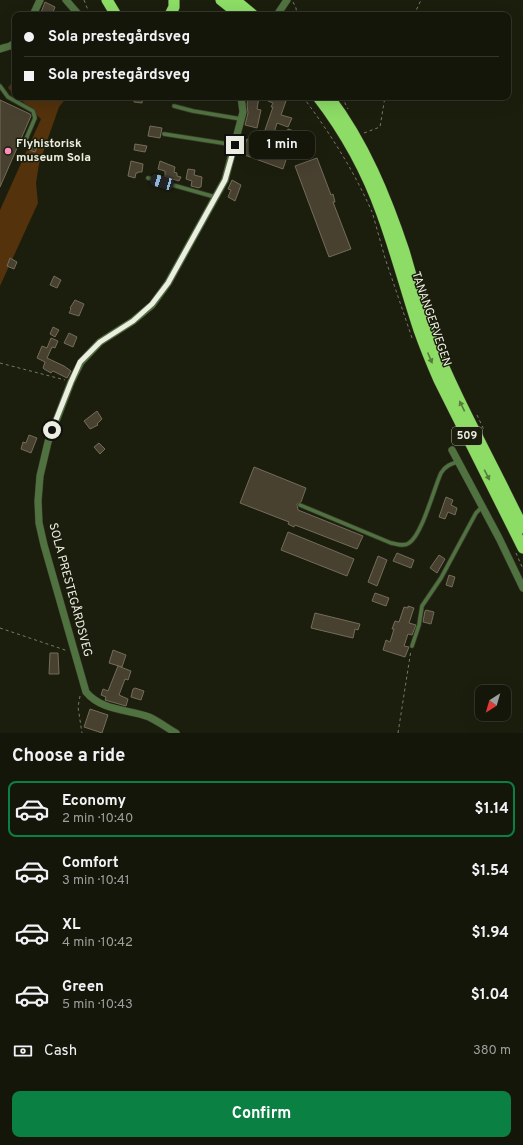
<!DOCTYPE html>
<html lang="en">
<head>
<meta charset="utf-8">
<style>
	:root { --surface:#15160a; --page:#222318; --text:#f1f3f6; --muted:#9d9f9c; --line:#34352b; --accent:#0b8043 }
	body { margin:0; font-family:Overpass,sans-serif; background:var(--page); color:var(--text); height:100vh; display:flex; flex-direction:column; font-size:15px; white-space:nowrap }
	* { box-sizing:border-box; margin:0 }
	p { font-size:13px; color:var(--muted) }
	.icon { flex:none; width:22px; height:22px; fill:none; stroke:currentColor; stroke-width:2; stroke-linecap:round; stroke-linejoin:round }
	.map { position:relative; height:733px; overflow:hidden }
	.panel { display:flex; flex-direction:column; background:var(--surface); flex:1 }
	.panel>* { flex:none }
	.banner { position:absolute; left:12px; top:12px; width:499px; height:88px; border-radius:8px; box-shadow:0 4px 16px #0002,0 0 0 1px var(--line); display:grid; align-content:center; height:88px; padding:0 12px; background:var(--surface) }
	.needle { width:26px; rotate:217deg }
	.buttons { position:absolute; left:475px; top:685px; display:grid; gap:8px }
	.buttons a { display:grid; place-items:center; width:36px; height:36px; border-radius:8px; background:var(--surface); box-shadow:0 4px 16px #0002,0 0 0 1px var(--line); font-size:20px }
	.end { position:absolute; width:18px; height:18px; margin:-9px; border:5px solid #eceee2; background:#111; box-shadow:0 0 0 2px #111 }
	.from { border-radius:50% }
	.bubble { position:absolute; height:28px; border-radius:8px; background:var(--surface); box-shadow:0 4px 16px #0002,0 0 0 1px var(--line); font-size:13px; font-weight:700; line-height:28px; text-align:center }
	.car { position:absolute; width:12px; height:24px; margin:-12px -6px; border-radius:5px; box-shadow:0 0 3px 1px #0007; background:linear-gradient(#222 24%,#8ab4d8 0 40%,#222 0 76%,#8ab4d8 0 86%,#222 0) }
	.banner b { display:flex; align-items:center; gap:14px; height:38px; font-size:15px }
	.banner b+b { border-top:1px solid var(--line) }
	.banner i { width:10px; height:10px; background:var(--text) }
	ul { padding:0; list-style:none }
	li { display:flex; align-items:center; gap:12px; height:56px; margin:0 8px 6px; padding:0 4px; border:2px solid transparent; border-radius:8px }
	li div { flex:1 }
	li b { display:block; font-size:15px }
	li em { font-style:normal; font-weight:700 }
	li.current { border-color:var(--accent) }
	li>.icon { width:36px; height:36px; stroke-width:1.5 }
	h2 { padding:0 12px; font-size:18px; line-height:48px }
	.pay { display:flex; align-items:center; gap:10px; height:44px; padding:0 12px; font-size:15px }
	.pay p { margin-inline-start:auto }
	.cta { display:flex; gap:8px; margin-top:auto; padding:8px 12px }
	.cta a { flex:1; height:46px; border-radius:8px; background:var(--accent); color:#fff; font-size:16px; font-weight:700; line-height:46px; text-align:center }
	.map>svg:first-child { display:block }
</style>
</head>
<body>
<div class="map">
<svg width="523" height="733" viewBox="0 0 523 733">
	<rect width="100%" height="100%" fill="#1c1e0d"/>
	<!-- green -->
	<g fill="#53320c">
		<polygon points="15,78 15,95 8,88"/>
		<polygon points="18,97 67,97 59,107 39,164 36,183 38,203 0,286 0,210 41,119"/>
	</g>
	<!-- building -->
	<g fill="#484130" stroke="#736c59">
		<polygon points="45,2 55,7 52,15 40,15"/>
		<polygon points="135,97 143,97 142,103 134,102"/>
		<polygon points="249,97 259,97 257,109 261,110 257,128 245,125 248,113 247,104"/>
		<polygon points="270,97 276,97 286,101 281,115 292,118 288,127 277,123 274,133 265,130 273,107 271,107 273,103 268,101"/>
		<polygon points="0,100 30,114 31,116 0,187"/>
		<polygon points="150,126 162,128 160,138 148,136"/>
		<polygon points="288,129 294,131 291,139 285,137"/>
		<polygon points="247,139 254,142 253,148 258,149 260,144 288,154 283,169 242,154"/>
		<polygon points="31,144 37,147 35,152 29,150"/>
		<polygon points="135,144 147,146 145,152 134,150"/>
		<polygon points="317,158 331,195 333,194 335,202 333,202 351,249 329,257 295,166"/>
		<polygon points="131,161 143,164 142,172 138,172 138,173 136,173 135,178 128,176"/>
		<polygon points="160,161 175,167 174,172 177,173 177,176 181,177 179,181 165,177 165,171 158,169"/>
		<polygon points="188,169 195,170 194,175 202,177 201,187 200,187 199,188 191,186 192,181 186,179"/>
		<polygon points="232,180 241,185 235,201 228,197 231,190 228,189"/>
		<polygon points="10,258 17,262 14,269 7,266"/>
		<polygon points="54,276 61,280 57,288 50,285"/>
		<polygon points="75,300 84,304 79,316 69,313 71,309 70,308"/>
		<polygon points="53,327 59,330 55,337 50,334"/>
		<polygon points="69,333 77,337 73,347 64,343"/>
		<polygon points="51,338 58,341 55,348 52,347 47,358 64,366 71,371 67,378 53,371 51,373 44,369 43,368 45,362 37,358 42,346 47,348"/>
		<polygon points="97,411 102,419 97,424 98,425 90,429 84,421"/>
		<polygon points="29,435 37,438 31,453 21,449 23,442 26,443"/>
		<polygon points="99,443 105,449 100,454 94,447"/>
		<polygon points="254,467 306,488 301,502 297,504 298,510 363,536 357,549 295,525 294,527 288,524 289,522 240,503"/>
		<polygon points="446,497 453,500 451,505 457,508 455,515 448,512 445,519 439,517"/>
		<polygon points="288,532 354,559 347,576 281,550"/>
		<polygon points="397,553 414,560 411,568 393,561"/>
		<polygon points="439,555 445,559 437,573 430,568"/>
		<polygon points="378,556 387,560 377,586 368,582"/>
		<polygon points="449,575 455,577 452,587 446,585"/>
		<polygon points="375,593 389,598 386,606 372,601"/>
		<polygon points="408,606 414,608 409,623 416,625 412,635 408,634 404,646 409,647 405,657 383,650 386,640 390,642 394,629 392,629 395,621 399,622 404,607 408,608"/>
		<polygon points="426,610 434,612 431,624 423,622 425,611"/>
		<polygon points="315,613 360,624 358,630 355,629 353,638 311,628"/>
		<polygon points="113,650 126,655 122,667 109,663"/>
		<polygon points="50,653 58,653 59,674 49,674"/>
		<polygon points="118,666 131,671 128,680 125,679 119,695 128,699 126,706 105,700 106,697 101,695 103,689 108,691"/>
		<polygon points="135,688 144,691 141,700 131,697 133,689"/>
		<polygon points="90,709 108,715 102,733 84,727"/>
	</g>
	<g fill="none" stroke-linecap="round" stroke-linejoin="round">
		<!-- service casing -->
		<g stroke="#393b2b" stroke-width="5">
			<g id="service">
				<polyline points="0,86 8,97 33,111 35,118 26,139"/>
				<polyline points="174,106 193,111 241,119"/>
				<polyline points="164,134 235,145"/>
				<polyline points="148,178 215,197"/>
				<path d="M300,505l91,38c6,1 13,4 18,0 13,-8 25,-55 32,-70 4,-7 10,-9 16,-11"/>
				<polyline points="412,646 419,625 422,606 441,578 476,513 482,507"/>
			</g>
		</g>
		<!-- minor casing -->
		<g stroke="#393b2b" stroke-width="8">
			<g id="minor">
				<polyline points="66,0 79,15"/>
				<polyline points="33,15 40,0"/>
				<polyline points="277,15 287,0"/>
				<polyline points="0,49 10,46 15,43"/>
				<polyline points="452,450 499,538 523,588"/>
				<path d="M176,733c-9,-5 -18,-12 -27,-16 -22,-8 -47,-6 -63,-25l-42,-147 -5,-22 -1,-22 2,-25 8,-34 23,-60 10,-20 19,-20 33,-21 19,-16 16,-22 57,-103 18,-68 -2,-15"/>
			</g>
		</g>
		<!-- trunk casing -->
		<g stroke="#393b2b" stroke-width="12">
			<g id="trunk">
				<polyline points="107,0 116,15"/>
				<polyline points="221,0 240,15"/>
				<polyline points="235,0 253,15"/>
				<polyline points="170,15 174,7 174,0"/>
				<path d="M318,97c27,35 49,75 64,117 14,38 24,77 37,116 6,17 13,34 20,50l84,168"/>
				<path d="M329,97c35,46 57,100 75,154 8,27 15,55 25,81 27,68 63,131 94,196"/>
			</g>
		</g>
		<!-- path -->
		<g stroke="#76786a" stroke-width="1" stroke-dasharray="3 3" stroke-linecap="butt">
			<polyline points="84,0 90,15"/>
			<polyline points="293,2 296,8 297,15"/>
			<polyline points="414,15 421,0"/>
			<path d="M303,97c27,36 51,74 69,115"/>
			<polyline points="342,97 348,109"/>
			<polyline points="364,133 380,127 385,97"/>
			<polyline points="373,215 385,258 412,338"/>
			<polyline points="425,292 440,336"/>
			<polyline points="0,363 65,380"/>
			<polyline points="477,415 484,430"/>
			<polyline points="516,553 523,569"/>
			<polyline points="0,628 68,651"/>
			<polyline points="80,696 78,707 82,733"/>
			<polyline points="398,733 411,650"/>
		</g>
		<!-- service -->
		<use href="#service" stroke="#507241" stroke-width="3.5"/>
		<!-- minor -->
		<use href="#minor" stroke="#507241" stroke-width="7"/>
		<!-- trunk -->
		<use href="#trunk" stroke="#8cdc66" stroke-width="11"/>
	</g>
	<!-- one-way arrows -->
	<defs><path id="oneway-solid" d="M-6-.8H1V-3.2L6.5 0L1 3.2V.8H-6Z"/></defs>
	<g fill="#547d3a">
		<use href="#oneway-solid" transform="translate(430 358) rotate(67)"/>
		<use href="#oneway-solid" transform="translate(462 406) rotate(-116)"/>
		<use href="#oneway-solid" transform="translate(487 475) rotate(63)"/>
	</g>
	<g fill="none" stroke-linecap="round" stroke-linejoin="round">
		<!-- route -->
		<polyline stroke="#eceee2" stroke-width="5" points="52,430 71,382 80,362 100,342 133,321 152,304 168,283 225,180 235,145"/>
	</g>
	<!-- markers -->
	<circle fill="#fe8ebc" stroke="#1c1e0d" stroke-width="1.5" cx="8" cy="151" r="4"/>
	<g text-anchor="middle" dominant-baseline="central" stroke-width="3" stroke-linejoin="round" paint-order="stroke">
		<!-- shield labels -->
		<rect fill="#1c1e0d" stroke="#aeb0a2" stroke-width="1" x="452" y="427" width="30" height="18" rx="3"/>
		<g font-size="11" font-weight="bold" fill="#eceee2">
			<text x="467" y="436">509</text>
		</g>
		<!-- poi labels -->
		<g font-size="12" font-weight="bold" fill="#eceee2" stroke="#1c1e0d" text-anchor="start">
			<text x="16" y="144">Flyhistorisk<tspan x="16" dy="14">museum Sola</tspan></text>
		</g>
		<!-- street labels -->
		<g font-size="12" fill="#eceee2" stroke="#1c1e0d">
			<text transform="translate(431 319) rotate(71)">TANANGERVEGEN</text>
			<text transform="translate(70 590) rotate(75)">SOLA PRESTEGÅRDSVEG</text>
		</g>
	</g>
</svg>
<div class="buttons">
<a><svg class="needle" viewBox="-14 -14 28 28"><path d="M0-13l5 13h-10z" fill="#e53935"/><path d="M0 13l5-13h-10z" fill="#9d9f9c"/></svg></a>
</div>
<i class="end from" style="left:52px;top:430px"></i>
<i class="end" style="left:235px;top:145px"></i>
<div class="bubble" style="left:249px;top:131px;width:66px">1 min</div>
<i class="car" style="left:162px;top:182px;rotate:286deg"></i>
<div class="banner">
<b><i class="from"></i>Sola prestegårdsveg</b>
<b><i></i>Sola prestegårdsveg</b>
</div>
</div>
<section class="panel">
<h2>Choose a ride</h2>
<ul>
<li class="current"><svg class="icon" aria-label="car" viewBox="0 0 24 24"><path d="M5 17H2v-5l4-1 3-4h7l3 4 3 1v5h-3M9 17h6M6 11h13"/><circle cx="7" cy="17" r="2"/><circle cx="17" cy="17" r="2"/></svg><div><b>Economy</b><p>2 min · 10:40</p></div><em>$1.14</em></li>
<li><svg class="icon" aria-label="car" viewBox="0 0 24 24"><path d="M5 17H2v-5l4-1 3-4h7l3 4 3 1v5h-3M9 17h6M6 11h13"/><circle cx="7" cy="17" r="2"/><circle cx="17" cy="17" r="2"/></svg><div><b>Comfort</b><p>3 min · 10:41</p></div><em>$1.54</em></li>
<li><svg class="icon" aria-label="car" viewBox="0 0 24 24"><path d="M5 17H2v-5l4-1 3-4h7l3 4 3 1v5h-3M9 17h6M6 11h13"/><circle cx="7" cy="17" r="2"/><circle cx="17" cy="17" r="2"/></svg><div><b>XL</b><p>4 min · 10:42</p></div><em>$1.94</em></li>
<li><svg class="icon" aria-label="car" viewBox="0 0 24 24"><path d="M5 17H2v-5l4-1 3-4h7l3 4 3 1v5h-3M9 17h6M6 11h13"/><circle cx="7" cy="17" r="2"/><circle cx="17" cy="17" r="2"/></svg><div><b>Green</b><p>5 min · 10:43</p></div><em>$1.04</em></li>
</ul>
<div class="pay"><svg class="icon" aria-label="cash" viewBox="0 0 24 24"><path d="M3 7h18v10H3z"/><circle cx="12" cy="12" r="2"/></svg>Cash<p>380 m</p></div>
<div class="cta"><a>Confirm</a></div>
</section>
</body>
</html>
